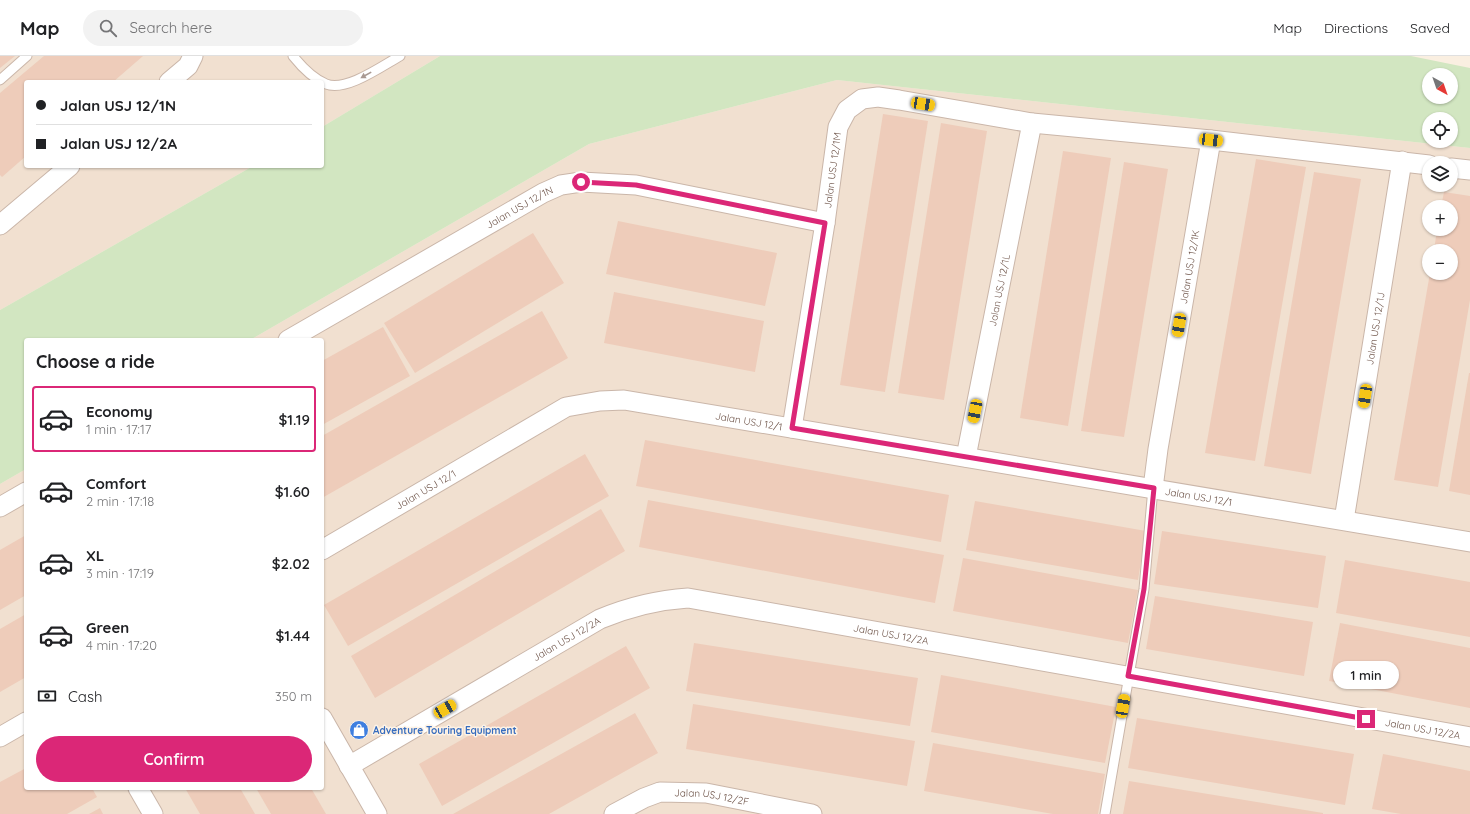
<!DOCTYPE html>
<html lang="en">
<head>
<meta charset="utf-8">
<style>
	:root { --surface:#fff; --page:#f2f2f2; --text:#202124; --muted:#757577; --line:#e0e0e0; --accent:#db2777 }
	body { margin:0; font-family:Quicksand,sans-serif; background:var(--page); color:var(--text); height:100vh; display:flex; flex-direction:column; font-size:15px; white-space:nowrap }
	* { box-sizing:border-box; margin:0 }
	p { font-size:13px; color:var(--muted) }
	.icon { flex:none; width:22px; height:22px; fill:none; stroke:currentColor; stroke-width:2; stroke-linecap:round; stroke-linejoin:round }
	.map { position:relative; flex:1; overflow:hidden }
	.side { position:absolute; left:24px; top:282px; width:300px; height:452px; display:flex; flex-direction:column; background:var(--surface); border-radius:4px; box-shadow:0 1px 3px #0004 }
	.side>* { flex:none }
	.guide { position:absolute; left:24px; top:24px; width:300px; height:88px; border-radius:4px; box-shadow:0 1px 3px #0004; display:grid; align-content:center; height:88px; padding:0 12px; background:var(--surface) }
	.needle { width:26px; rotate:140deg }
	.controls { position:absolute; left:1422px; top:12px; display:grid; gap:8px }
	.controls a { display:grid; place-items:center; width:36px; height:36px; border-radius:50%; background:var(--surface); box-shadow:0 1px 3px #0004; font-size:20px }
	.end { position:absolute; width:18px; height:18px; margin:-9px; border:5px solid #db2777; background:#fff; box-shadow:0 0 0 2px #fff }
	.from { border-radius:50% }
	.bubble { position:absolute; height:28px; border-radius:14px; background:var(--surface); box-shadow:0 1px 3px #0004; font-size:13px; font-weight:600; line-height:28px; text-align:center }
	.car { position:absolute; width:12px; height:24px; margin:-12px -6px; border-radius:5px; box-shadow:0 0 3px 1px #0007; background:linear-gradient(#f5c518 24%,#345 0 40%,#f5c518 0 76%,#345 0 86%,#f5c518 0) }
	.guide b { display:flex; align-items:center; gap:14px; height:38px; font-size:15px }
	.guide b+b { border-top:1px solid var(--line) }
	.guide i { width:10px; height:10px; background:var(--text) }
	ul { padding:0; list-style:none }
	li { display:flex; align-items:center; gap:12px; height:66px; margin:0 8px 6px; padding:0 4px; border:2px solid transparent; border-radius:4px }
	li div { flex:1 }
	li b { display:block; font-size:15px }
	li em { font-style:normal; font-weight:600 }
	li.current { border-color:var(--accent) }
	li>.icon { width:36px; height:36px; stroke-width:1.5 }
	h2 { padding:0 12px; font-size:18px; line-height:48px }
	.pay { display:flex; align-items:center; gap:10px; height:44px; padding:0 12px; font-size:15px }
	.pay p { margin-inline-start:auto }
	.action { display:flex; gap:8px; margin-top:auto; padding:8px 12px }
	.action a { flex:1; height:46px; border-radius:24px; background:var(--accent); color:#fff; font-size:16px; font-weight:600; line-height:46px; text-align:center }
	header { display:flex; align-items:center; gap:24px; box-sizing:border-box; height:56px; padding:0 20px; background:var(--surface); border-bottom:1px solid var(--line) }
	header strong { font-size:19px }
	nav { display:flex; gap:22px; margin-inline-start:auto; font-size:14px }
	.search { width:280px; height:36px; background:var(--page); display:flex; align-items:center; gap:10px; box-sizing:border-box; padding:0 14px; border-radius:22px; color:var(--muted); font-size:15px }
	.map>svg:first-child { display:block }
</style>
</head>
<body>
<header>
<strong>Map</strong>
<div class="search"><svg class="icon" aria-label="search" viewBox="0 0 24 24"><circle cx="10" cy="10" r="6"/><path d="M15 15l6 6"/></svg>Search here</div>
<nav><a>Map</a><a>Directions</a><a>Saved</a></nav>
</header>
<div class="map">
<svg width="1470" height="758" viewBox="0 0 1470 758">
	<rect width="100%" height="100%" fill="#faefe1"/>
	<!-- residential -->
	<g fill="#f1e0d0" fill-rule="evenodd">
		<polygon points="0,0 440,0 322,71 322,26 26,26 26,110 253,110 0,254"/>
		<path d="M837,24l633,68v666h-1470v-330l26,-15v319h296v-448h-72l339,-196zM1429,107h22v22h-22zM1429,151h22v22h-22zM1429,195h22v22h-22z"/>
	</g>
	<!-- green -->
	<path fill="#d2e6c1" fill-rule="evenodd" d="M440,0h971l59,12v80l-633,-68 -248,64 -339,196h-224v129l-26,15v-174l253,-144h69v-39zM1429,19h22v22h-22zM1429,63h22v22h-22z"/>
	<!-- building -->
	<g fill="#eeccba">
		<polygon points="0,0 15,0 0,12"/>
		<polygon points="44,0 143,0 113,26 26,26 26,100 2,121 0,119 0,37"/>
		<polygon points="883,58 928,65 885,336 840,329"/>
		<polygon points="941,67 987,75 944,344 898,337"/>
		<polygon points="1063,95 1111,102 1068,370 1020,362"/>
		<polygon points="1256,103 1306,111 1255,405 1205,397"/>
		<polygon points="1124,106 1168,113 1124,381 1081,375"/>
		<polygon points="1314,116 1361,123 1311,418 1264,410"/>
		<polygon points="1444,136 1470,140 1470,244 1438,431 1394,424 1430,217 1451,217 1451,195 1434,195 1437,173 1451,173 1451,151 1441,151"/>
		<polygon points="618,165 777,197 765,250 606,218"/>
		<polygon points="533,177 564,227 415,317 384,267"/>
		<polygon points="614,236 764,265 755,316 604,287"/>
		<polygon points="542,255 568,302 322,442 322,380"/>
		<polygon points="383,271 410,320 322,369 322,305"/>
		<polygon points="1469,317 1470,317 1470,439 1449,435"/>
		<polygon points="645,384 949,439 941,486 636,430"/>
		<polygon points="585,398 609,440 348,590 324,549"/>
		<polygon points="648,444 944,499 935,547 639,491"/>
		<polygon points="975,445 1146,475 1138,524 966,494"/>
		<polygon points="601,453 625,495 375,642 351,600"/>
		<polygon points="1162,475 1326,500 1318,552 1154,528"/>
		<polygon points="26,479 26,539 0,554 0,494"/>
		<polygon points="963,502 1138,534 1128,587 953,555"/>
		<polygon points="1345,504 1470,526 1470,581 1336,557"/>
		<polygon points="1155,540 1313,566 1304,620 1146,593"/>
		<polygon points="26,558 26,621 0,636 0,573"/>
		<polygon points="1340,567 1470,592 1470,652 1329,625"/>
		<polygon points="694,587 918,622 910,670 686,635"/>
		<polygon points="626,590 650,632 442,750 419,708"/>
		<polygon points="941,619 1116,651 1105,707 931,676"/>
		<polygon points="693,648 915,685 907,730 686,693"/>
		<polygon points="635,657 658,697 638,708 549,758 453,758"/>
		<polygon points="1137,662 1354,698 1345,749 1128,712"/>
		<polygon points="933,687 1105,718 1098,758 1053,758 924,735"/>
		<polygon points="1383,698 1470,715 1470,758 1401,758 1372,753"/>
		<polygon points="26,712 26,732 92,732 97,741 67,758 0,758 0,726"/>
		<polygon points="1129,725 1323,757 1323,758 1123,758"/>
		<polygon points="185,732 240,732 255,758 200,758"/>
		<polygon points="256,732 311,732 326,758 271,758"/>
		<polygon points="100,752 103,758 89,758"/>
	</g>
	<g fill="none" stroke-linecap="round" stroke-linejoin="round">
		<!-- lane casing -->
		<g stroke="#cab6a9" stroke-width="11">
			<g id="lane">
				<path d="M293,0c8,10 21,23 33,28 20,8 56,-18 74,-28"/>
				<polyline points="0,24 27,0"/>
				<polyline points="1105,758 1144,533 1153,432"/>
			</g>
		</g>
		<!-- street casing -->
		<g stroke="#cab6a9" stroke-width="21">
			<g id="street">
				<polyline points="169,26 188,10 193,0"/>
				<polyline points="1451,112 1470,114"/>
				<polyline points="0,169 70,110"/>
				<path id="s1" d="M288,284l255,-147 18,-8 20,-3 55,3 189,38"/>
				<path id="s2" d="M792,372l33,-205 13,-96 9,-17 15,-11 16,-2 21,3 133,23 179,17 218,25"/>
				<path id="s3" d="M966,401l66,-334"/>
				<path id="s4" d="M1153,432l5,-39 53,-309"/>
				<polyline points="0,451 26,436"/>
				<path id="s5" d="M1344,464l58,-359"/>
				<path id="s6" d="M322,494l244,-143 34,-6 24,-1 846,142"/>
				<polyline points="322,662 377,758"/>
				<polyline points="0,681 26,666"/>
				<path id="s7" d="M349,710l251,-147c29,-12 56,-19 88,-21l782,139"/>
				<polyline points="138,732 153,758"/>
				<path id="s8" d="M614,758l30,-16 16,-6 46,1 106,21"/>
			</g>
		</g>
		<!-- lane -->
		<use href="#lane" stroke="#fff" stroke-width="9"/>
		<!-- street -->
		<use href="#street" stroke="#fff" stroke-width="19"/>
	</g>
	<!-- one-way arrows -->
	<defs><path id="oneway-solid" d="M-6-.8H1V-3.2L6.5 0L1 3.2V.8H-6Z"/></defs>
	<use fill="#a99992" href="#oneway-solid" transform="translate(366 19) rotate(151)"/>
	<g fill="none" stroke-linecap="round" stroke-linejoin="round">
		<!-- route -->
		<polyline stroke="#db2777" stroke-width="5" points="581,126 636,129 825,167 792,372 1154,432 1144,533 1128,620 1366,663"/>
	</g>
	<!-- icons -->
	<defs>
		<g id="shop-disc" transform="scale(1)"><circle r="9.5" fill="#3f7fe0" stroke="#fef3e6"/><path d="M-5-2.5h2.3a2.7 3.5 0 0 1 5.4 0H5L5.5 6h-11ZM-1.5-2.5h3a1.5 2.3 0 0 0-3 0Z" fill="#fff"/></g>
	</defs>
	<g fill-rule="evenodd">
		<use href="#shop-disc" x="359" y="674"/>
	</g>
	<g text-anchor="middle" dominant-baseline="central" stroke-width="3" stroke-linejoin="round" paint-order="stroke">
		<!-- street labels -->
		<g font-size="10" fill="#6f554a" stroke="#fef3e6">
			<text stroke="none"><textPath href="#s2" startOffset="261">Jalan USJ 12/1M</textPath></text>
			<text stroke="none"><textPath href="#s1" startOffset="267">Jalan USJ 12/1N</textPath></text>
			<text stroke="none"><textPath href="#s4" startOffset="224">Jalan USJ 12/1K</textPath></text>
			<text stroke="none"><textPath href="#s3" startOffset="170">Jalan USJ 12/1L</textPath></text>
			<text stroke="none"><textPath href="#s5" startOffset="194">Jalan USJ 12/1J</textPath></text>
			<text stroke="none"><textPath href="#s6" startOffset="468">Jalan USJ 12/1</textPath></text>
			<text stroke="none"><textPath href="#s6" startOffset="120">Jalan USJ 12/1</textPath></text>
			<text stroke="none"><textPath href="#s6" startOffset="924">Jalan USJ 12/1</textPath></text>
			<text stroke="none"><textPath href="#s7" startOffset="588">Jalan USJ 12/2A</textPath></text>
			<text stroke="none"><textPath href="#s7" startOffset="252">Jalan USJ 12/2A</textPath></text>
			<text stroke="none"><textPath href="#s7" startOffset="1128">Jalan USJ 12/2A</textPath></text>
			<text stroke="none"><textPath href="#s8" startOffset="103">Jalan USJ 12/2F</textPath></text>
		</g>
		<!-- shop labels -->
		<g font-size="10" font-weight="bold" fill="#366cbe" stroke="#fef3e6" text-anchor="start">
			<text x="373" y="674">Adventure Touring Equipment</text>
		</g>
	</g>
</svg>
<div class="controls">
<a><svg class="needle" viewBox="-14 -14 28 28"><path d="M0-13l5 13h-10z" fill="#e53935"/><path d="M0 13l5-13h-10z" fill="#757577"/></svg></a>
<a><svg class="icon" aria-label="locate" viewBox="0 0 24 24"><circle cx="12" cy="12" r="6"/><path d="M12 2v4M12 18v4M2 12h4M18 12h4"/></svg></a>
<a><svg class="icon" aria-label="layers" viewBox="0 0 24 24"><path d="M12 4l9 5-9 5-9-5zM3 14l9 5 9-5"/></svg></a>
<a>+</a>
<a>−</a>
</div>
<i class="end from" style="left:581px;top:126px"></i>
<i class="end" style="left:1366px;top:663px"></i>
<div class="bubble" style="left:1333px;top:605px;width:66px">1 min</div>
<i class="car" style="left:923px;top:48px;rotate:99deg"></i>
<i class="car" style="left:1211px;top:84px;rotate:97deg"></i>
<i class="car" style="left:1179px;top:269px;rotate:190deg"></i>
<i class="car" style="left:1365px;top:340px;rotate:189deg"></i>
<i class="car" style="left:975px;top:355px;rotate:191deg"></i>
<i class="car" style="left:1123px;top:650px;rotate:10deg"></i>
<i class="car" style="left:445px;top:653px;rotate:60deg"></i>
<div class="guide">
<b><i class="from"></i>Jalan USJ 12/1N</b>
<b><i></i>Jalan USJ 12/2A</b>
</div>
<section class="side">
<h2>Choose a ride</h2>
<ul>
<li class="current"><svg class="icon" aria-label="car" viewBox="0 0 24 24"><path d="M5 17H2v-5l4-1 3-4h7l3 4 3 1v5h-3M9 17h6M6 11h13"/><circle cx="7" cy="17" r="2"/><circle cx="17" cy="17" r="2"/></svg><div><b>Economy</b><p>1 min · 17:17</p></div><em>$1.19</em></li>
<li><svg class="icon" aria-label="car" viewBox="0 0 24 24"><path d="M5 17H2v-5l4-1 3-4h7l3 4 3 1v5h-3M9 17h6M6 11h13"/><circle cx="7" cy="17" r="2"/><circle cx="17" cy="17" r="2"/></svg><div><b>Comfort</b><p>2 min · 17:18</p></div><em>$1.60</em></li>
<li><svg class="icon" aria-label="car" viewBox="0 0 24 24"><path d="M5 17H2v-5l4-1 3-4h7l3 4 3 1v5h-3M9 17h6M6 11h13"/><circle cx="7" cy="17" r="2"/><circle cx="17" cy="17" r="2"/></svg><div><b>XL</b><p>3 min · 17:19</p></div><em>$2.02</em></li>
<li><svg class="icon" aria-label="car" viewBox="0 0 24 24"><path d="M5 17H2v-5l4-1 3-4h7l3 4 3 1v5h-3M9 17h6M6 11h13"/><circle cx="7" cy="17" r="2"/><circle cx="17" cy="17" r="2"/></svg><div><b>Green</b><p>4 min · 17:20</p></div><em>$1.44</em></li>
</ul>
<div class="pay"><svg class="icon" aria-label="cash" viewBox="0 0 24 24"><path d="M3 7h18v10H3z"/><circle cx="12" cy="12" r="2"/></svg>Cash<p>350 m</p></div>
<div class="action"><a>Confirm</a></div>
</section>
</div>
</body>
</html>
